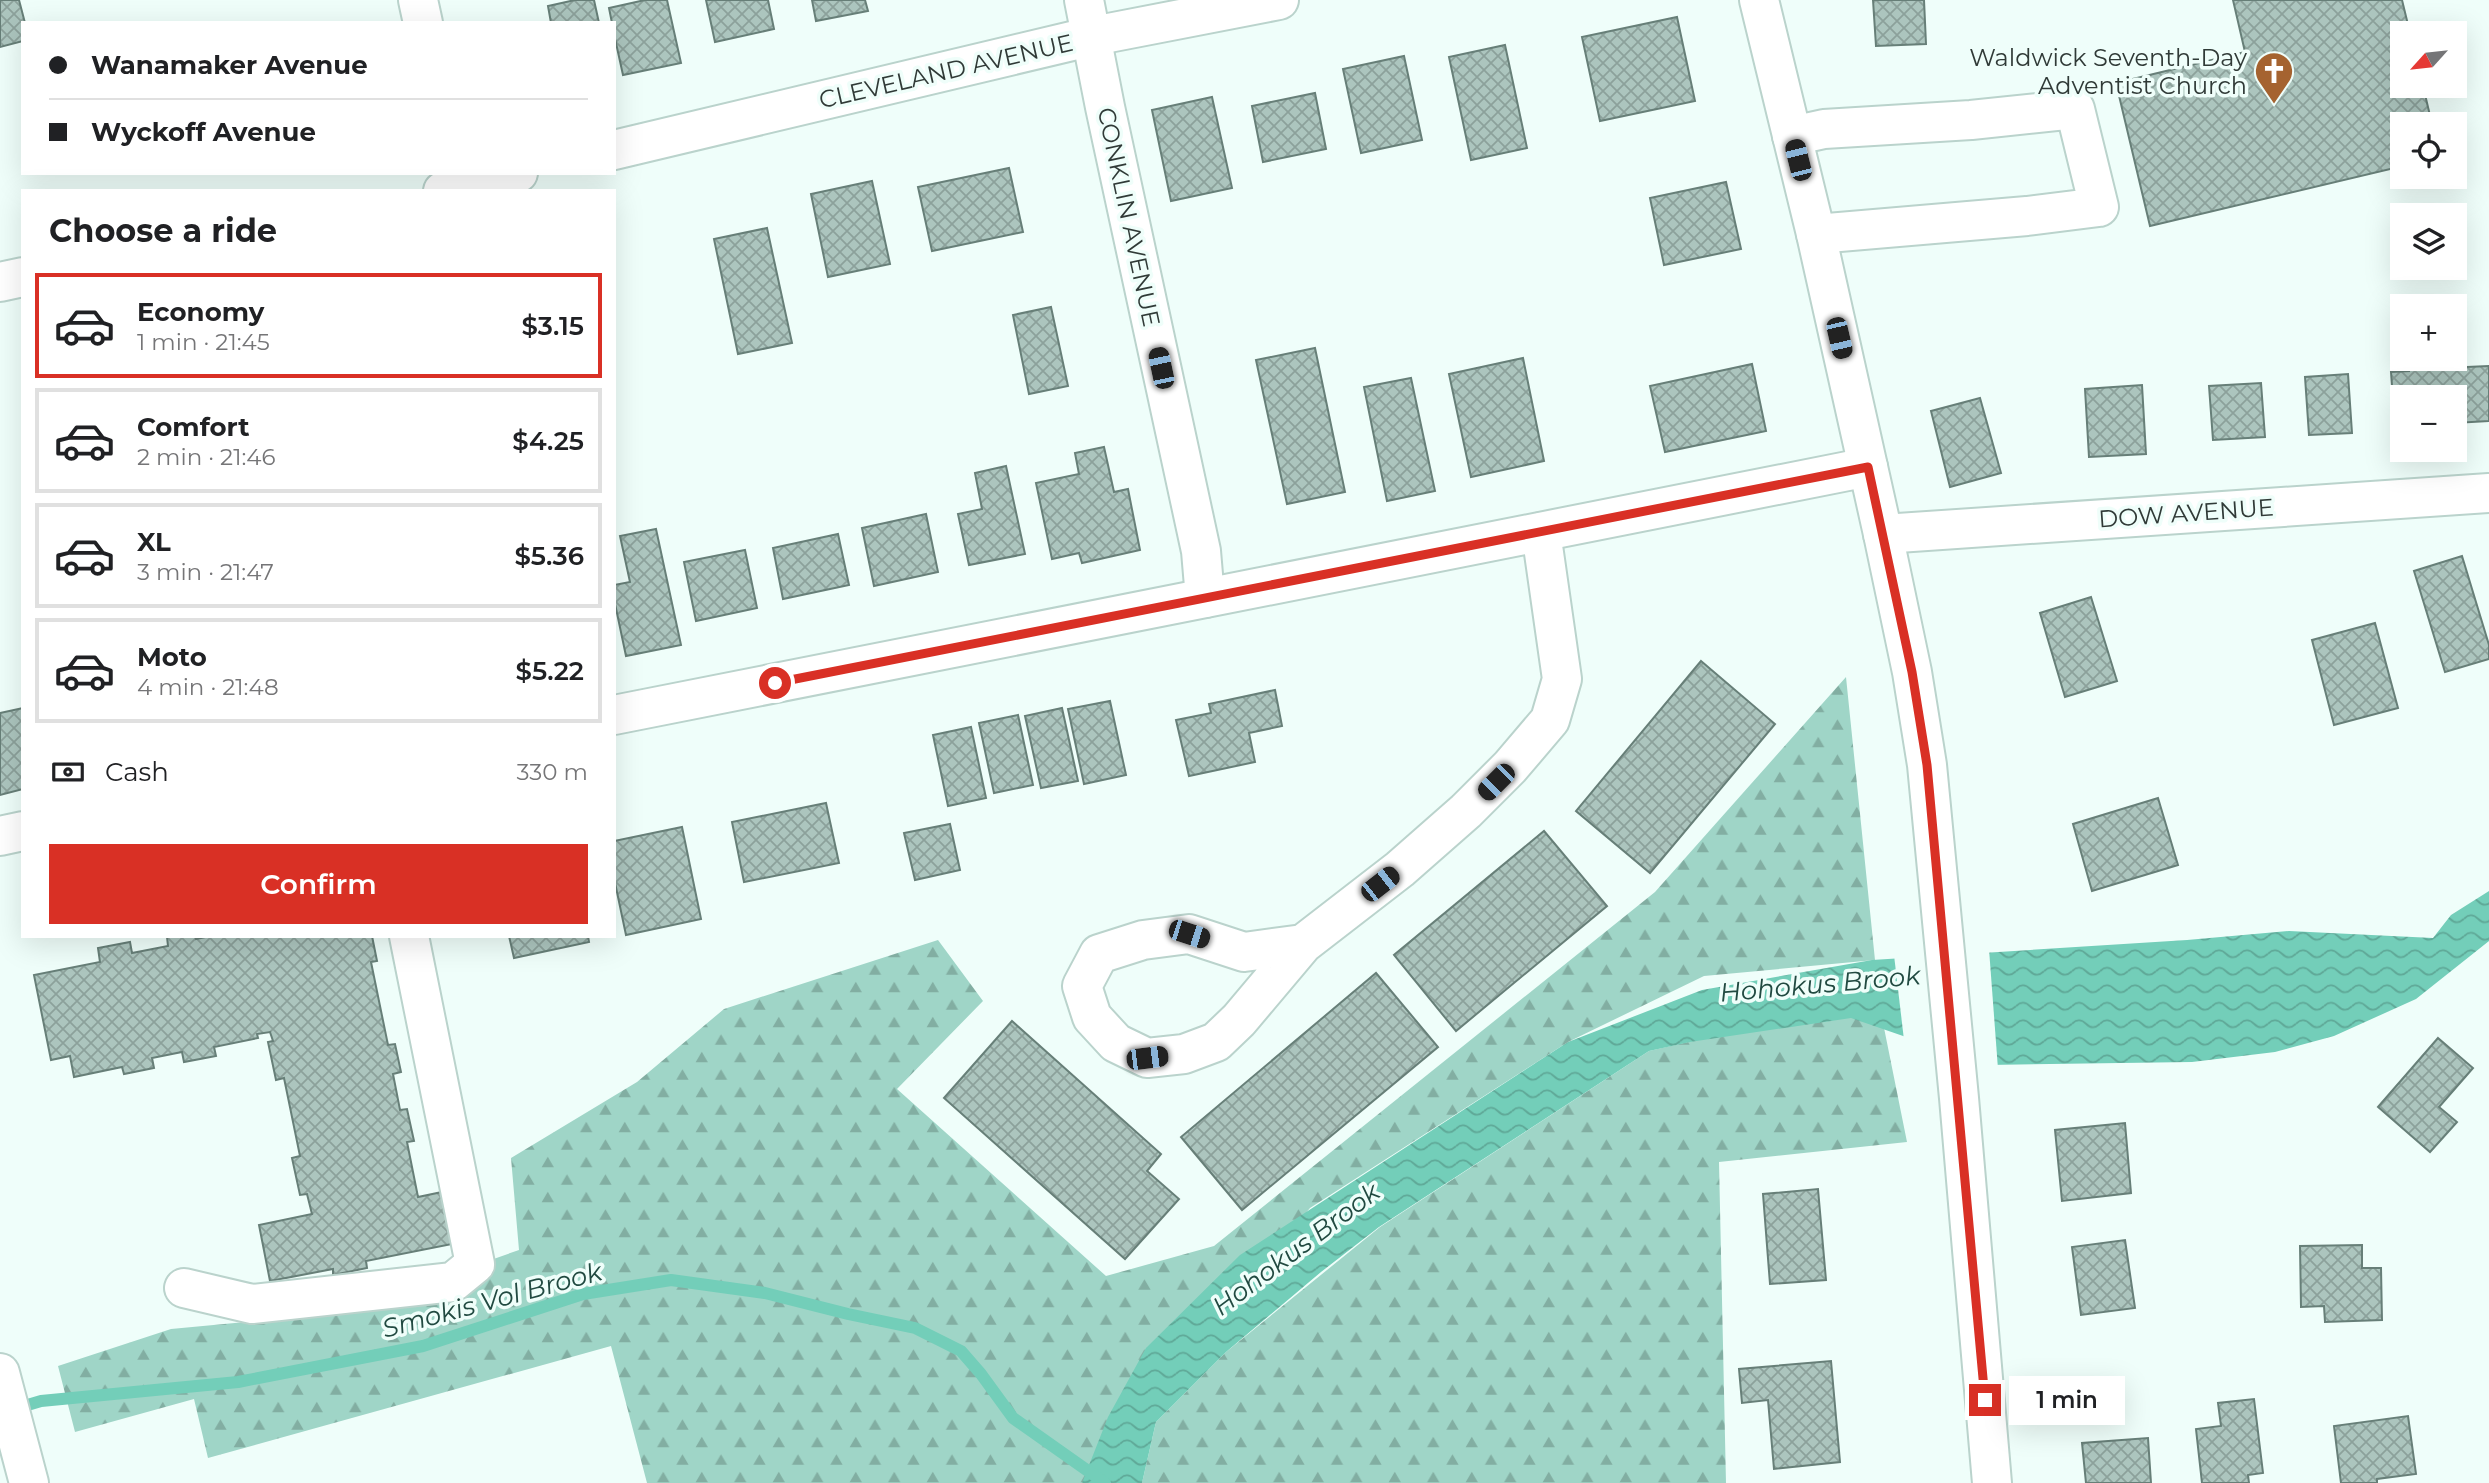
<!DOCTYPE html>
<html lang="en">
<head>
<meta charset="utf-8">
<style>
	:root { --surface:#fff; --page:#f2f2f2; --text:#202124; --muted:#757577; --line:#e0e0e0; --accent:#d93025 }
	body { margin:0; font-family:Montserrat,sans-serif; background:var(--page); color:var(--text); height:100vh; display:flex; flex-direction:column; font-size:26px; white-space:nowrap }
	* { box-sizing:border-box; margin:0 }
	p { font-size:23px; color:var(--muted) }
	.icon { flex:none; width:38px; height:38px; fill:none; stroke:currentColor; stroke-width:2; stroke-linecap:round; stroke-linejoin:round }
	.map { position:relative; flex:1; overflow:hidden }
	.drawer { position:absolute; left:21px; top:189px; width:595px; height:749px; display:flex; flex-direction:column; background:var(--surface); border-radius:0px; box-shadow:0 7px 28px #0002 }
	.drawer>* { flex:none }
	.banner { position:absolute; left:21px; top:21px; width:595px; height:154px; border-radius:0px; box-shadow:0 7px 28px #0002; display:grid; align-content:center; height:154px; padding:0 28px; background:var(--surface) }
	.needle { width:46px; rotate:243deg }
	.buttons { position:absolute; left:2390px; top:21px; display:grid; gap:14px }
	.buttons a { display:grid; place-items:center; width:77px; height:77px; border-radius:0px; background:var(--surface); box-shadow:0 7px 28px #0002; font-size:35px }
	.end { position:absolute; width:32px; height:32px; margin:-16px; border:9px solid #d93025; background:#fff; box-shadow:0 0 0 4px #fff }
	.from { border-radius:50% }
	.bubble { position:absolute; height:49px; border-radius:0px; background:var(--surface); box-shadow:0 7px 28px #0002; font-size:23px; font-weight:600; line-height:49px; text-align:center }
	.car { position:absolute; width:21px; height:42px; margin:-21px -10px; border-radius:9px; box-shadow:0 0 5px 2px #0007; background:linear-gradient(#222 24%,#8ab4d8 0 40%,#222 0 76%,#8ab4d8 0 86%,#222 0) }
	.banner b { display:flex; align-items:center; gap:24px; height:66px; font-size:26px }
	.banner b+b { border-top:2px solid var(--line) }
	.banner i { width:18px; height:18px; background:var(--text) }
	ul { padding:0; list-style:none }
	li { display:flex; align-items:center; gap:21px; height:105px; margin:0 14px 10px; padding:0 14px; border:4px solid var(--line); border-radius:0px }
	li div { flex:1 }
	li b { display:block; font-size:26px }
	li em { font-style:normal; font-weight:600 }
	li.active { border-color:var(--accent) }
	li>.icon { width:63px; height:63px; stroke-width:1.5 }
	h2 { padding:0 28px; font-size:32px; line-height:84px }
	.pay { display:flex; align-items:center; gap:18px; height:77px; padding:0 28px; font-size:26px }
	.pay p { margin-inline-start:auto }
	.button { display:flex; gap:14px; margin-top:auto; padding:14px 28px }
	.button a { flex:1; height:80px; border-radius:0px; background:var(--accent); color:#fff; font-size:28px; font-weight:600; line-height:80px; text-align:center }
	.map>svg:first-child { display:block }
</style>
</head>
<body>
<div class="map">
<svg width="2489" height="1483" viewBox="0 0 2489 1483">
	<defs>
		<pattern id="forest-firs" width="22" height="20" patternUnits="userSpaceOnUse" patternTransform="scale(1.75)"><rect width="22" height="20" fill="#9fd5c7"/><path d="M5 1l3.5 6h-7zM16 11l3.5 6h-7z" fill="#82aea2"/></pattern>
		<pattern id="water-waves" width="16" height="10" patternUnits="userSpaceOnUse" patternTransform="scale(1.75)"><rect width="16" height="10" fill="#73ceb9"/><path d="M0 5q4-4 8 0t8 0" fill="none" stroke="#5fa897"/></pattern>
		<pattern id="building-cross-hatch" width="8" height="8" patternUnits="userSpaceOnUse" patternTransform="scale(1.75)"><rect width="8" height="8" fill="#acc5be"/><path d="M0 0l8 8M0 8l8-8" fill="none" stroke="#8ca19b"/></pattern>
	</defs>
	<rect width="100%" height="100%" fill="#effefa"/>
	<!-- forest -->
	<g fill="url(#forest-firs)">
		<polygon points="1846,677 1875,960 1704,976 1568,1042 1310,1208 1082,1483 647,1483 611,1346 208,1458 194,1399 75,1432 58,1366 171,1329 340,1313 519,1250 511,1158 637,1082 724,1009 938,940 983,1001 897,1089 1106,1276 1214,1246 1655,892"/>
		<polygon points="1878,998 1907,1142 1719,1162 1726,1483 1142,1483 1156,1422 1226,1352 1380,1227 1649,1051"/>
	</g>
	<!-- water -->
	<polygon fill="url(#water-waves)" points="2489,891 2489,941 2416,999 2334,1036 2275,1052 2192,1062 1987,1065 1851,1018 1690,1042 1649,1051 1379,1227 1321,1272 1226,1352 1156,1422 1142,1483 1082,1483 1108,1417 1146,1348 1240,1255 1568,1042 1702,990 1872,960 2187,940 2289,931 2433,938 2451,915"/>
	<!-- pier -->
	<polygon fill="#effefa" points="1989,949 1998,1069 1986,1068 1904,1040 1894,955"/>
	<g fill="none" stroke-linecap="round" stroke-linejoin="round">
		<!-- stream -->
		<polyline stroke="#73ceb9" stroke-width="12" points="14,1409 41,1401 238,1382 423,1346 583,1294 671,1280 765,1293 848,1314 915,1328 961,1351 981,1374 1013,1418 1105,1483"/>
	</g>
	<!-- building -->
	<g fill="url(#building-cross-hatch)" stroke="#677f78" stroke-width="2">
		<polygon points="0,0 19,0 25,23 23,23 23,41 0,47"/>
		<polygon points="575,0 594,0 599,23 551,23 548,6"/>
		<polygon points="645,0 667,0 681,63 623,75 614,34 614,23 612,23 609,8"/>
		<polygon points="706,0 768,0 774,29 715,42"/>
		<polygon points="812,0 865,0 868,11 816,21"/>
		<polygon points="1873,0 1924,0 1926,44 1876,46"/>
		<polygon points="2233,0 2402,0 2410,33 2403,33 2403,86 2423,86 2432,124 2403,124 2403,166 2150,226 2116,83 2245,52"/>
		<polygon points="1677,17 1695,101 1600,121 1582,37"/>
		<polygon points="1505,45 1527,148 1471,160 1449,57"/>
		<polygon points="1404,56 1422,140 1361,153 1343,69"/>
		<polygon points="1315,93 1326,149 1263,162 1252,106"/>
		<polygon points="1212,97 1232,188 1171,201 1152,110"/>
		<polygon points="1009,168 1023,232 932,251 918,187"/>
		<polygon points="872,181 890,264 828,277 811,194"/>
		<polygon points="1726,182 1741,249 1664,265 1650,198"/>
		<polygon points="767,228 792,343 738,354 714,239"/>
		<polygon points="1051,307 1068,386 1029,394 1013,315"/>
		<polygon points="1315,348 1345,492 1287,504 1256,360"/>
		<polygon points="1523,358 1544,461 1471,477 1449,374"/>
		<polygon points="2408,359 2443,359 2444,368 2489,366 2489,421 2455,423 2455,397 2403,397 2403,426 2395,427 2391,372 2409,371"/>
		<polygon points="1752,364 1766,431 1665,452 1650,386"/>
		<polygon points="2348,374 2352,433 2309,435 2305,377"/>
		<polygon points="1411,378 1435,491 1387,501 1364,387"/>
		<polygon points="2261,383 2265,437 2213,440 2209,386"/>
		<polygon points="2142,385 2146,454 2089,457 2085,389"/>
		<polygon points="1980,398 2001,473 1950,487 1931,411"/>
		<polygon points="1104,447 1114,492 1128,489 1140,550 1082,563 1079,553 1052,559 1036,483 1079,474 1075,453"/>
		<polygon points="1006,466 1025,554 969,565 958,514 982,509 975,473"/>
		<polygon points="926,514 938,572 874,586 862,528"/>
		<polygon points="656,529 681,645 626,656 614,599 614,585 630,582 620,536"/>
		<polygon points="838,534 849,585 783,599 773,548"/>
		<polygon points="745,550 757,608 696,621 684,562"/>
		<polygon points="2462,556 2489,645 2489,659 2445,672 2414,571"/>
		<polygon points="2091,597 2117,681 2065,697 2040,613"/>
		<polygon points="2375,623 2398,708 2334,725 2312,640"/>
		<polygon points="1701,661 1775,724 1650,873 1576,811"/>
		<polygon points="1275,690 1282,726 1249,733 1255,762 1189,776 1176,720 1211,713 1209,704"/>
		<polygon points="1110,701 1126,775 1084,784 1068,709"/>
		<polygon points="23,708 23,789 0,795 0,713"/>
		<polygon points="1062,708 1078,781 1041,788 1025,716"/>
		<polygon points="1018,715 1033,785 994,793 979,723"/>
		<polygon points="971,727 986,798 948,806 933,735"/>
		<polygon points="2158,798 2178,865 2092,891 2073,824"/>
		<polygon points="826,803 839,863 744,882 732,822"/>
		<polygon points="950,824 960,870 915,880 904,833"/>
		<polygon points="682,827 701,919 626,935 614,878 614,841"/>
		<polygon points="1544,831 1607,906 1456,1031 1394,955"/>
		<polygon points="195,936 196,939 210,936 372,936 377,961 371,962 388,1045 395,1044 401,1072 393,1074 400,1110 407,1109 414,1141 407,1142 418,1197 442,1192 452,1244 366,1261 367,1268 333,1275 333,1269 270,1281 259,1225 312,1214 307,1194 300,1195 292,1158 300,1156 284,1078 276,1080 268,1042 273,1041 270,1032 257,1034 258,1038 214,1047 216,1056 184,1062 182,1052 152,1058 154,1068 124,1074 122,1067 74,1077 70,1056 51,1060 34,975 100,962 98,948 130,942 132,953 168,946 167,937"/>
		<polygon points="509,936 588,936 589,942 514,958"/>
		<polygon points="1376,973 1438,1047 1242,1210 1181,1137"/>
		<polygon points="1012,1021 1161,1154 1147,1171 1179,1199 1125,1259 944,1098"/>
		<polygon points="2438,1038 2473,1068 2439,1107 2457,1122 2430,1152 2378,1107"/>
		<polygon points="2125,1123 2131,1193 2062,1201 2055,1130"/>
		<polygon points="1818,1189 1826,1280 1770,1284 1763,1194"/>
		<polygon points="2125,1240 2135,1308 2081,1315 2072,1247"/>
		<polygon points="2362,1245 2362,1268 2381,1268 2382,1320 2325,1322 2324,1306 2301,1307 2300,1246"/>
		<polygon points="1831,1361 1840,1462 1774,1469 1768,1400 1742,1403 1739,1369"/>
		<polygon points="2254,1399 2263,1473 2248,1475 2249,1483 2202,1483 2196,1429 2221,1426 2218,1403"/>
		<polygon points="2408,1416 2416,1474 2377,1479 2377,1483 2341,1483 2334,1426"/>
		<polygon points="2148,1438 2151,1483 2086,1483 2082,1443"/>
	</g>
	<g fill="none" stroke-linecap="round" stroke-linejoin="round">
		<!-- minor casing -->
		<g stroke="#bad3cc" stroke-width="42">
			<g id="minor">
				<polyline points="418,0 423,23"/>
				<polyline points="1084,0 1105,107 1201,551 1205,598"/>
				<polyline points="1792,136 1824,129 1971,120 2075,109 2099,207 2027,216 1816,234"/>
				<polyline points="614,150 1093,36 1279,0"/>
				<polyline points="443,191 518,173"/>
				<polyline points="0,282 23,277"/>
				<polyline points="1883,534 2489,493"/>
				<polyline points="614,715 1868,467"/>
				<polyline points="0,836 23,831"/>
				<polyline points="1303,944 1239,1020 1216,1042 1184,1054 1147,1058 1116,1043 1092,1017 1082,986 1099,954 1143,940 1189,934 1244,952 1303,944 1400,869 1466,811 1510,767 1550,720 1562,679 1541,532"/>
				<polyline points="184,1288 252,1304 453,1282 475,1264 409,936"/>
				<polyline points="0,1373 29,1483"/>
			</g>
		</g>
		<!-- major casing -->
		<g stroke="#bad3cc" stroke-width="42">
			<polyline id="major" points="1759,0 1816,234 1883,534 1912,672 1927,765 1959,1098 1992,1483"/>
		</g>
		<!-- minor -->
		<use href="#minor" stroke="#fff" stroke-width="38"/>
		<!-- major -->
		<use href="#major" stroke="#fff" stroke-width="38"/>
	</g>
	<g fill="none" stroke-linecap="round" stroke-linejoin="round">
		<!-- route -->
		<polyline stroke="#d93025" stroke-width="9" points="775,683 1868,467 1912,672 1927,765 1985,1400"/>
	</g>
	<!-- icons -->
	<defs>
		<g id="church-pin" transform="scale(2.0125)"><path d="M0 17L-7.5 6A9.5 9.5 0 1 1 7.5 6Z" fill="#a56330" stroke="#effefa"/><path d="M-1.2-6h2.4v3.5h3.3v2.4h-3.3V6h-2.4V-.1h-3.3v-2.4h3.3Z" fill="#fff"/></g>
	</defs>
	<g fill-rule="evenodd">
		<use href="#church-pin" x="2274" y="71"/>
	</g>
	<g text-anchor="middle" dominant-baseline="central" stroke-width="7" stroke-linejoin="round" paint-order="stroke">
		<!-- poi labels -->
		<g font-size="24" fill="#303a37" stroke="#effefa" text-anchor="end">
			<text x="2247" y="57">Waldwick Seventh-Day<tspan x="2247" dy="28">Adventist Church</tspan></text>
		</g>
		<!-- street labels -->
		<g font-size="24" fill="#303a37" stroke="#effefa">
			<text transform="translate(946 71) rotate(-13)">CLEVELAND AVENUE</text>
			<text transform="translate(1129 217) rotate(78)">CONKLIN AVENUE</text>
			<text transform="translate(2186 513) rotate(-4)">DOW AVENUE</text>
		</g>
		<!-- water labels -->
		<g font-size="26" font-style="italic" fill="#214a41" stroke="#effefa">
			<text transform="translate(1820 984) rotate(-5)">Hohokus Brook</text>
			<text transform="translate(1296 1249) rotate(-37)">Hohokus Brook</text>
			<text transform="translate(492 1300) rotate(-15)">Smokis Vol Brook</text>
		</g>
	</g>
</svg>
<div class="buttons">
<a><svg class="needle" viewBox="-14 -14 28 28"><path d="M0-13l5 13h-10z" fill="#e53935"/><path d="M0 13l5-13h-10z" fill="#757577"/></svg></a>
<a><svg class="icon" aria-label="locate" viewBox="0 0 24 24"><circle cx="12" cy="12" r="6"/><path d="M12 2v4M12 18v4M2 12h4M18 12h4"/></svg></a>
<a><svg class="icon" aria-label="layers" viewBox="0 0 24 24"><path d="M12 4l9 5-9 5-9-5zM3 14l9 5 9-5"/></svg></a>
<a>+</a>
<a>−</a>
</div>
<i class="end from" style="left:775px;top:683px"></i>
<i class="end" style="left:1985px;top:1400px"></i>
<div class="bubble" style="left:2009px;top:1376px;width:116px">1 min</div>
<i class="car" style="left:1798px;top:160px;rotate:346deg"></i>
<i class="car" style="left:1839px;top:338px;rotate:167deg"></i>
<i class="car" style="left:1161px;top:368px;rotate:348deg"></i>
<i class="car" style="left:1496px;top:782px;rotate:225deg"></i>
<i class="car" style="left:1380px;top:884px;rotate:52deg"></i>
<i class="car" style="left:1189px;top:934px;rotate:108deg"></i>
<i class="car" style="left:1147px;top:1058px;rotate:83deg"></i>
<div class="banner">
<b><i class="from"></i>Wanamaker Avenue</b>
<b><i></i>Wyckoff Avenue</b>
</div>
<section class="drawer">
<h2>Choose a ride</h2>
<ul>
<li class="active"><svg class="icon" aria-label="car" viewBox="0 0 24 24"><path d="M5 17H2v-5l4-1 3-4h7l3 4 3 1v5h-3M9 17h6M6 11h13"/><circle cx="7" cy="17" r="2"/><circle cx="17" cy="17" r="2"/></svg><div><b>Economy</b><p>1 min · 21:45</p></div><em>$3.15</em></li>
<li><svg class="icon" aria-label="car" viewBox="0 0 24 24"><path d="M5 17H2v-5l4-1 3-4h7l3 4 3 1v5h-3M9 17h6M6 11h13"/><circle cx="7" cy="17" r="2"/><circle cx="17" cy="17" r="2"/></svg><div><b>Comfort</b><p>2 min · 21:46</p></div><em>$4.25</em></li>
<li><svg class="icon" aria-label="car" viewBox="0 0 24 24"><path d="M5 17H2v-5l4-1 3-4h7l3 4 3 1v5h-3M9 17h6M6 11h13"/><circle cx="7" cy="17" r="2"/><circle cx="17" cy="17" r="2"/></svg><div><b>XL</b><p>3 min · 21:47</p></div><em>$5.36</em></li>
<li><svg class="icon" aria-label="car" viewBox="0 0 24 24"><path d="M5 17H2v-5l4-1 3-4h7l3 4 3 1v5h-3M9 17h6M6 11h13"/><circle cx="7" cy="17" r="2"/><circle cx="17" cy="17" r="2"/></svg><div><b>Moto</b><p>4 min · 21:48</p></div><em>$5.22</em></li>
</ul>
<div class="pay"><svg class="icon" aria-label="cash" viewBox="0 0 24 24"><path d="M3 7h18v10H3z"/><circle cx="12" cy="12" r="2"/></svg>Cash<p>330 m</p></div>
<div class="button"><a>Confirm</a></div>
</section>
</div>
</body>
</html>
